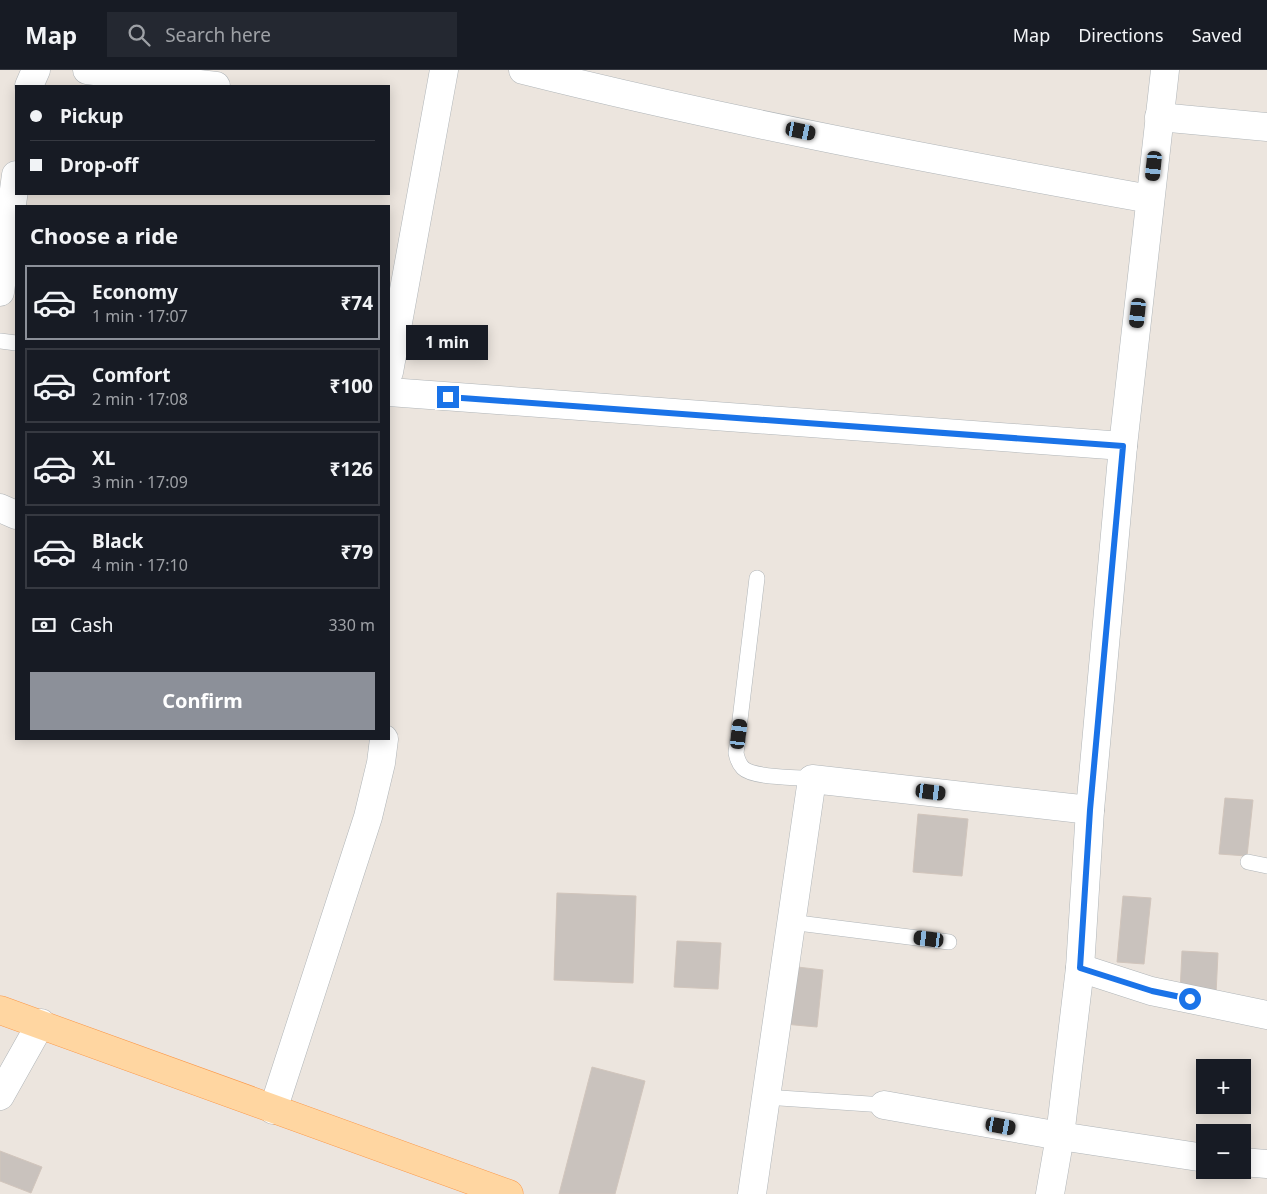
<!DOCTYPE html>
<html lang="en">
<head>
<meta charset="utf-8">
<style>
	:root { --surface:#171b24; --page:#242831; --text:#f1f3f6; --muted:#9ea1a6; --line:#363941; --accent:#8c9099 }
	body { margin:0; font-family:"Noto Sans",sans-serif; background:var(--page); color:var(--text); height:100vh; display:flex; flex-direction:column; font-size:19px; white-space:nowrap }
	* { box-sizing:border-box; margin:0 }
	p { font-size:16px; color:var(--muted) }
	.icon { flex:none; width:28px; height:28px; fill:none; stroke:currentColor; stroke-width:2; stroke-linecap:round; stroke-linejoin:round }
	.map { position:relative; flex:1; overflow:hidden }
	.side { position:absolute; left:15px; top:135px; width:375px; height:535px; display:flex; flex-direction:column; background:var(--surface); border-radius:0px; box-shadow:0 2px 12px #0003 }
	.side>* { flex:none }
	.guide { position:absolute; left:15px; top:15px; width:375px; height:110px; border-radius:0px; box-shadow:0 2px 12px #0003; display:grid; align-content:center; height:110px; padding:0 15px; background:var(--surface) }
	.fabs { position:absolute; left:1196px; top:989px; display:grid; gap:10px }
	.fabs a { display:grid; place-items:center; width:55px; height:55px; border-radius:0px; background:var(--surface); box-shadow:0 2px 12px #0003; font-size:25px }
	.end { position:absolute; width:22px; height:22px; margin:-11px; border:6px solid #1a73e8; background:#fff; box-shadow:0 0 0 2px #fff }
	.from { border-radius:50% }
	.bubble { position:absolute; height:35px; border-radius:0px; background:var(--surface); box-shadow:0 2px 12px #0003; font-size:16px; font-weight:700; line-height:35px; text-align:center }
	.car { position:absolute; width:15px; height:30px; margin:-15px -8px; border-radius:6px; box-shadow:0 0 4px 1px #0007; background:linear-gradient(#222 24%,#8ab4d8 0 40%,#222 0 76%,#8ab4d8 0 86%,#222 0) }
	.guide b { display:flex; align-items:center; gap:18px; height:48px; font-size:19px }
	.guide b+b { border-top:1px solid var(--line) }
	.guide i { width:12px; height:12px; background:var(--text) }
	ul { padding:0; list-style:none }
	li { display:flex; align-items:center; gap:15px; height:75px; margin:0 10px 8px; padding:0 5px; border:2px solid var(--line); border-radius:0px }
	li div { flex:1 }
	li b { display:block; font-size:19px }
	li em { font-style:normal; font-weight:700 }
	li.active { border-color:var(--accent) }
	li>.icon { width:45px; height:45px; stroke-width:1.5 }
	h2 { padding:0 15px; font-size:22px; line-height:60px }
	.pay { display:flex; align-items:center; gap:12px; height:55px; padding:0 15px; font-size:19px }
	.pay p { margin-inline-start:auto }
	.action { display:flex; gap:10px; margin-top:auto; padding:10px 15px }
	.action a { flex:1; height:58px; border-radius:0px; background:var(--accent); color:#fff; font-size:20px; font-weight:700; line-height:58px; text-align:center }
	header { display:flex; align-items:center; gap:30px; box-sizing:border-box; height:70px; padding:0 25px; background:var(--surface); border-bottom:1px solid var(--line) }
	header strong { font-size:24px }
	nav { display:flex; gap:28px; margin-inline-start:auto; font-size:18px }
	.search { width:350px; height:45px; background:var(--page); display:flex; align-items:center; gap:12px; box-sizing:border-box; padding:0 18px; border-radius:0px; color:var(--muted); font-size:19px }
	.map>svg:first-child { display:block }
</style>
</head>
<body>
<header>
<strong>Map</strong>
<div class="search"><svg class="icon" aria-label="search" viewBox="0 0 24 24"><circle cx="10" cy="10" r="6"/><path d="M15 15l6 6"/></svg>Search here</div>
<nav><a>Map</a><a>Directions</a><a>Saved</a></nav>
</header>
<div class="map">
<svg width="1267" height="1124" viewBox="0 0 1267 1124">
	<rect width="100%" height="100%" fill="#ece5de"/>
	<!-- building -->
	<g fill="#c9c2bd" stroke="#d1c5bc">
		<polygon points="1225,728 1253,730 1247,786 1219,784"/>
		<polygon points="918,744 968,749 962,806 913,802"/>
		<polygon points="557,823 636,826 633,913 554,910"/>
		<polygon points="1123,826 1151,828 1144,894 1117,892"/>
		<polygon points="677,871 721,873 718,919 674,917"/>
		<polygon points="1182,881 1218,883 1216,924 1180,922"/>
		<polygon points="789,896 823,900 817,957 784,954"/>
		<polygon points="592,997 645,1011 615,1124 559,1124"/>
		<polygon points="0,1081 42,1097 31,1123 0,1111"/>
	</g>
	<g fill="none" stroke-linecap="round" stroke-linejoin="round">
		<!-- lane casing -->
		<g stroke="#b0b5b8" stroke-width="16">
			<g id="lane">
				<polyline points="0,271 16,273"/>
				<path d="M757,508l-21,175c1,5 3,11 7,15 10,10 54,9 69,11"/>
				<polyline points="1248,792 1267,796"/>
				<polyline points="790,852 949,872"/>
				<polyline points="765,1027 884,1035"/>
			</g>
		</g>
		<!-- street casing -->
		<g stroke="#b0b5b8" stroke-width="29">
			<g id="street">
				<polyline points="87,0 216,16"/>
				<path d="M523,0c207,52 417,91 627,129"/>
				<polyline points="29,16 36,0"/>
				<polyline points="1159,47 1267,57"/>
				<polyline points="0,222 16,105"/>
				<polyline points="389,302 444,0"/>
				<polyline points="389,322 1123,376"/>
				<polyline points="0,438 16,445"/>
				<polyline points="1080,898 1151,921 1267,945"/>
				<polyline points="0,1026 41,953"/>
				<polyline points="884,1035 1060,1066 1205,1088"/>
				<polyline points="273,1040 368,747 381,693 384,669"/>
				<polyline points="1242,1092 1267,1094"/>
				<polyline points="752,1124 812,709 1090,740"/>
				<polyline points="1050,1124 1060,1066 1080,898 1090,740 1123,376 1165,0"/>
			</g>
		</g>
		<!-- primary casing -->
		<g stroke="#fc9848" stroke-width="29">
			<polyline id="primary" points="0,940 509,1124"/>
		</g>
		<!-- lane -->
		<use href="#lane" stroke="#fff" stroke-width="15"/>
		<!-- street -->
		<use href="#street" stroke="#fff" stroke-width="28"/>
		<!-- primary -->
		<use href="#primary" stroke="#ffd6a1" stroke-width="28"/>
	</g>
	<g fill="none" stroke-linecap="round" stroke-linejoin="round">
		<!-- route -->
		<polyline stroke="#1a73e8" stroke-width="6" points="448,327 1123,376 1090,740 1080,898 1152,921 1190,929"/>
	</g>
</svg>
<div class="fabs">
<a>+</a>
<a>−</a>
</div>
<i class="end from" style="left:1190px;top:929px"></i>
<i class="end" style="left:448px;top:327px"></i>
<div class="bubble" style="left:406px;top:255px;width:82px">1 min</div>
<i class="car" style="left:801px;top:61px;rotate:102deg"></i>
<i class="car" style="left:1154px;top:96px;rotate:186deg"></i>
<i class="car" style="left:1138px;top:243px;rotate:186deg"></i>
<i class="car" style="left:739px;top:664px;rotate:7deg"></i>
<i class="car" style="left:931px;top:722px;rotate:97deg"></i>
<i class="car" style="left:929px;top:869px;rotate:277deg"></i>
<i class="car" style="left:1001px;top:1056px;rotate:100deg"></i>
<div class="guide">
<b><i class="from"></i>Pickup</b>
<b><i></i>Drop-off</b>
</div>
<section class="side">
<h2>Choose a ride</h2>
<ul>
<li class="active"><svg class="icon" aria-label="car" viewBox="0 0 24 24"><path d="M5 17H2v-5l4-1 3-4h7l3 4 3 1v5h-3M9 17h6M6 11h13"/><circle cx="7" cy="17" r="2"/><circle cx="17" cy="17" r="2"/></svg><div><b>Economy</b><p>1 min · 17:07</p></div><em>₹74</em></li>
<li><svg class="icon" aria-label="car" viewBox="0 0 24 24"><path d="M5 17H2v-5l4-1 3-4h7l3 4 3 1v5h-3M9 17h6M6 11h13"/><circle cx="7" cy="17" r="2"/><circle cx="17" cy="17" r="2"/></svg><div><b>Comfort</b><p>2 min · 17:08</p></div><em>₹100</em></li>
<li><svg class="icon" aria-label="car" viewBox="0 0 24 24"><path d="M5 17H2v-5l4-1 3-4h7l3 4 3 1v5h-3M9 17h6M6 11h13"/><circle cx="7" cy="17" r="2"/><circle cx="17" cy="17" r="2"/></svg><div><b>XL</b><p>3 min · 17:09</p></div><em>₹126</em></li>
<li><svg class="icon" aria-label="car" viewBox="0 0 24 24"><path d="M5 17H2v-5l4-1 3-4h7l3 4 3 1v5h-3M9 17h6M6 11h13"/><circle cx="7" cy="17" r="2"/><circle cx="17" cy="17" r="2"/></svg><div><b>Black</b><p>4 min · 17:10</p></div><em>₹79</em></li>
</ul>
<div class="pay"><svg class="icon" aria-label="cash" viewBox="0 0 24 24"><path d="M3 7h18v10H3z"/><circle cx="12" cy="12" r="2"/></svg>Cash<p>330 m</p></div>
<div class="action"><a>Confirm</a></div>
</section>
</div>
</body>
</html>
